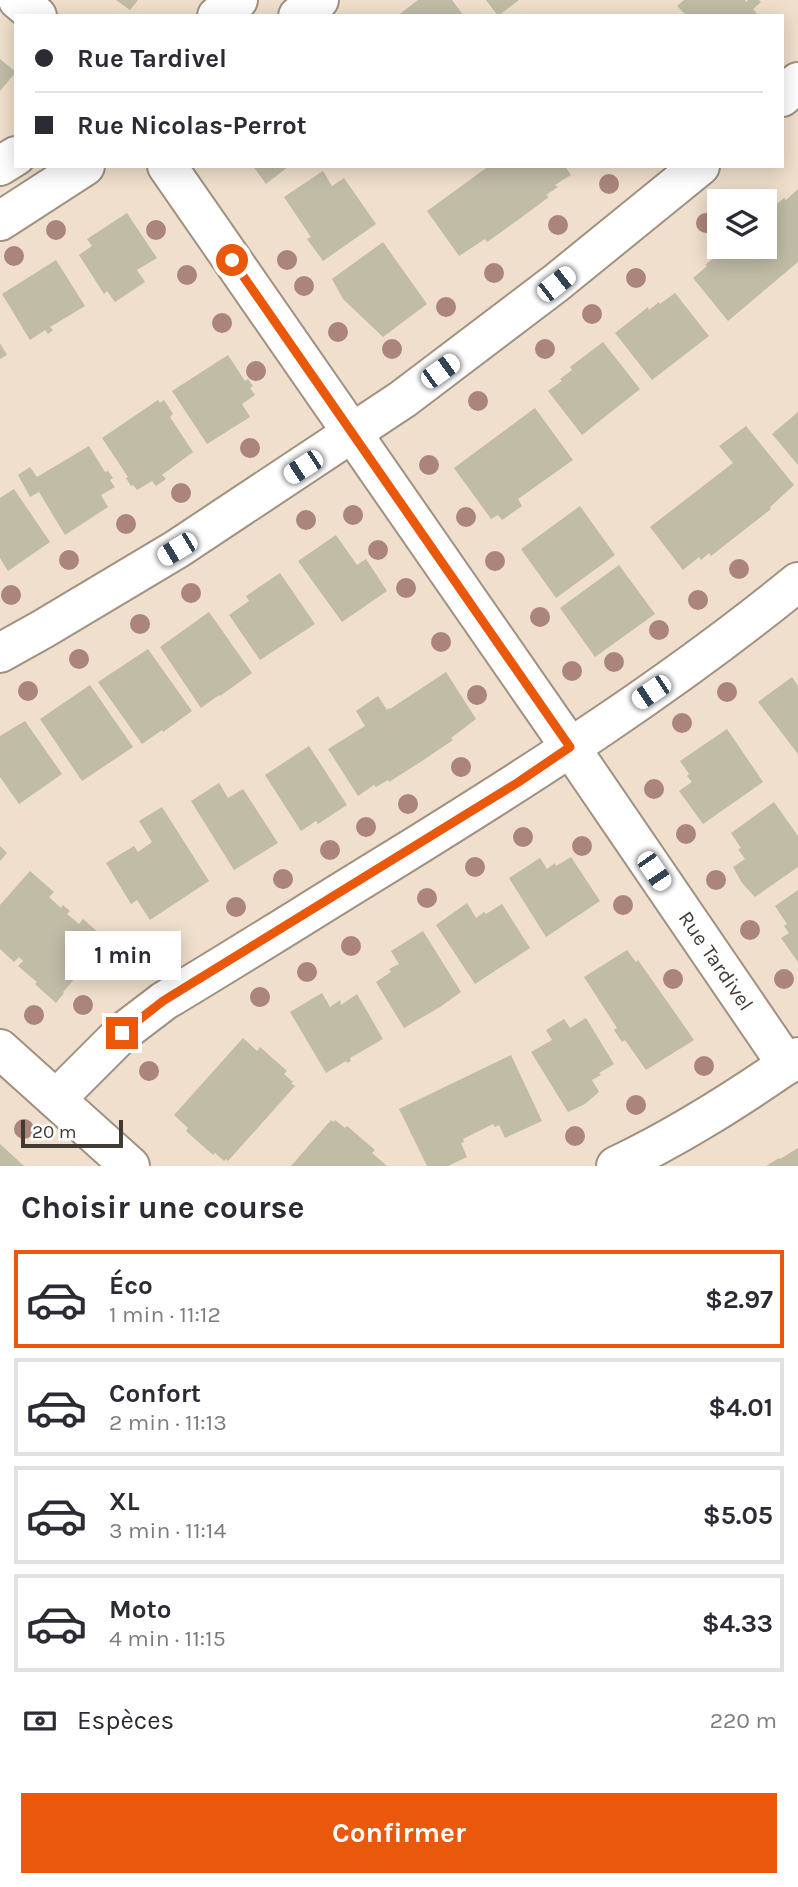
<!DOCTYPE html>
<html lang="fr">
<head>
<meta charset="utf-8">
<style>
	:root { --surface:#fff; --page:#f2f2f3; --text:#2b2b33; --muted:#7c7c81; --line:#e1e1e2; --accent:#ea580c }
	body { margin:0; font-family:Karla,sans-serif; background:var(--page); color:var(--text); height:100vh; display:flex; flex-direction:column; font-size:26px; white-space:nowrap }
	* { box-sizing:border-box; margin:0 }
	p { font-size:23px; color:var(--muted) }
	.icon { flex:none; width:38px; height:38px; fill:none; stroke:currentColor; stroke-width:2; stroke-linecap:round; stroke-linejoin:round }
	.map { position:relative; height:1166px; overflow:hidden }
	.side { display:flex; flex-direction:column; background:var(--surface); flex:1 }
	.side>* { flex:none }
	.hud { position:absolute; left:14px; top:14px; width:770px; height:154px; border-radius:0px; box-shadow:0 4px 18px #0003; display:grid; align-content:center; height:154px; padding:0 21px; background:var(--surface) }
	.tools { position:absolute; left:707px; top:189px; display:grid; gap:14px }
	.tools a { display:grid; place-items:center; width:70px; height:70px; border-radius:0px; background:var(--surface); box-shadow:0 4px 18px #0003; font-size:35px }
	.scale { position:absolute; left:21px; bottom:18px; width:102px; box-sizing:border-box; padding-left:7px; border:4px solid #413b34; border-top:0; font-size:19px; line-height:24px; white-space:nowrap; color:#413b34; -webkit-text-stroke:5px #fff; paint-order:stroke }
	.end { position:absolute; width:32px; height:32px; margin:-16px; border:9px solid #ea580c; background:#fff; box-shadow:0 0 0 4px #fff }
	.from { border-radius:50% }
	.bubble { position:absolute; height:49px; border-radius:0px; background:var(--surface); box-shadow:0 4px 18px #0003; font-size:23px; font-weight:700; line-height:49px; text-align:center }
	.car { position:absolute; width:21px; height:42px; margin:-21px -10px; border-radius:9px; box-shadow:0 0 5px 2px #0007; background:linear-gradient(#fff 24%,#345 0 40%,#fff 0 76%,#345 0 86%,#fff 0) }
	.hud b { display:flex; align-items:center; gap:24px; height:66px; font-size:26px }
	.hud b+b { border-top:2px solid var(--line) }
	.hud i { width:18px; height:18px; background:var(--text) }
	ul { padding:0; list-style:none }
	li { display:flex; align-items:center; gap:21px; height:98px; margin:0 14px 10px; padding:0 7px; border:4px solid var(--line); border-radius:0px }
	li div { flex:1 }
	li b { display:block; font-size:26px }
	li em { font-style:normal; font-weight:700 }
	li.selected { border-color:var(--accent) }
	li>.icon { width:63px; height:63px; stroke-width:1.5 }
	h2 { padding:0 21px; font-size:32px; line-height:84px }
	.pay { display:flex; align-items:center; gap:18px; height:77px; padding:0 21px; font-size:26px }
	.pay p { margin-inline-start:auto }
	.cta { display:flex; gap:14px; margin-top:auto; padding:14px 21px }
	.cta a { flex:1; height:80px; border-radius:0px; background:var(--accent); color:#fff; font-size:28px; font-weight:700; line-height:80px; text-align:center }
	.map>svg:first-child { display:block }
</style>
</head>
<body>
<div class="map">
<svg width="798" height="1166" viewBox="0 0 798 1166">
	<rect width="100%" height="100%" fill="#efdfcc"/>
	<!-- building -->
	<g fill="#c1bca6">
		<polygon points="116,0 138,0 130,10"/>
		<polygon points="418,0 452,0 464,16 397,16"/>
		<polygon points="486,0 519,0 498,16"/>
		<polygon points="684,0 745,0 746,2 748,0 759,0 761,2 753,9 759,16 683,16 685,14 677,6"/>
		<polygon points="0,59 16,72 0,91"/>
		<polygon points="253,166 289,166 266,184"/>
		<polygon points="489,166 565,166 571,175 555,185 558,187 546,195 549,197 518,220 487,242 485,239 459,256 427,211"/>
		<polygon points="323,171 332,186 344,178 376,224 323,261 307,239 311,237 284,197"/>
		<polygon points="798,189 798,262 728,321 693,278 707,266 705,265 715,257 713,255 722,247 765,247 765,211 771,205 773,207 784,198 786,200"/>
		<polygon points="127,213 157,258 137,270 145,282 115,302 107,291 104,294 79,255 92,246 87,239"/>
		<polygon points="383,242 427,304 383,337 343,299 332,279"/>
		<polygon points="56,260 85,306 50,327 53,330 48,334 45,330 30,340 2,294"/>
		<polygon points="675,293 709,336 652,380 615,333 648,307 649,310 659,302 660,304"/>
		<polygon points="603,342 640,389 582,435 548,391 562,381 560,379 572,370 570,367"/>
		<polygon points="0,343 7,355 0,359"/>
		<polygon points="228,355 245,381 248,379 253,386 250,388 255,395 242,404 250,417 207,444 172,391"/>
		<polygon points="158,400 160,403 164,400 173,414 170,417 193,452 162,475 166,479 156,486 152,481 137,490 133,485 131,486 126,478 128,477 102,438"/>
		<polygon points="535,408 573,460 518,499 522,506 502,520 498,515 491,519 454,468"/>
		<polygon points="798,412 798,465 772,434"/>
		<polygon points="746,426 794,485 770,507 771,509 711,556 709,553 701,560 699,557 683,570 650,527 733,463 719,446"/>
		<polygon points="89,446 105,472 108,471 113,478 110,480 115,487 101,495 108,507 65,535 39,492 30,497 18,475 30,467 37,477"/>
		<polygon points="14,489 50,542 8,571 0,558 0,498"/>
		<polygon points="580,506 615,555 556,598 521,549"/>
		<polygon points="336,535 357,565 366,559 387,591 342,622 298,561"/>
		<polygon points="619,565 655,614 595,657 560,608"/>
		<polygon points="280,573 315,624 260,660 229,615 249,601 246,596"/>
		<polygon points="209,612 252,673 220,696 219,695 201,708 160,647"/>
		<polygon points="148,649 192,711 163,732 162,730 142,744 98,682"/>
		<polygon points="446,672 476,719 451,738 453,740 422,761 389,782 388,780 376,787 374,785 358,796 328,749 365,726 356,711 378,696 387,710 389,708 390,709"/>
		<polygon points="792,677 798,686 798,754 758,702"/>
		<polygon points="90,685 133,747 82,781 40,719"/>
		<polygon points="25,721 62,774 19,804 0,777 0,736"/>
		<polygon points="727,729 763,782 703,824 679,791 692,782 687,776 689,774 680,761"/>
		<polygon points="309,746 347,805 318,824 316,821 301,831 265,775"/>
		<polygon points="219,783 228,798 243,789 278,843 234,870 191,801"/>
		<polygon points="774,802 798,836 798,867 755,897 742,883 733,867 745,859 738,849 741,848 731,833"/>
		<polygon points="162,807 209,881 150,920 137,900 131,904 106,863 134,846 138,852 152,842 139,821"/>
		<polygon points="0,846 7,853 0,861"/>
		<polygon points="571,857 600,901 546,937 509,878 540,858 547,869 555,863 556,866"/>
		<polygon points="30,871 54,892 49,897 61,908 63,905 70,911 67,914 79,924 83,919 108,941 63,992 64,993 56,1003 35,984 37,982 18,966 23,961 19,957 14,962 0,949 0,905"/>
		<polygon points="798,890 798,962 781,938 789,933 784,926 787,924 775,906"/>
		<polygon points="467,903 476,918 484,912 486,914 502,904 530,948 475,984 436,925"/>
		<polygon points="423,931 461,992 440,1007 404,1028 376,982 391,972 389,969 399,964 391,951"/>
		<polygon points="627,950 636,962 638,960 694,1040 646,1070 625,1040 622,1042 614,1030 617,1028 584,977"/>
		<polygon points="322,993 330,1007 340,1000 341,1005 357,994 383,1039 350,1058 351,1061 347,1063 346,1061 326,1073 290,1012"/>
		<polygon points="586,1018 614,1064 599,1073 601,1075 592,1080 599,1092 585,1104 568,1112 531,1052 552,1040 546,1030 564,1019 570,1028"/>
		<polygon points="243,1038 257,1051 260,1047 287,1071 284,1074 293,1082 291,1083 295,1086 228,1161 226,1159 224,1161 215,1153 213,1155 186,1131 188,1128 174,1115"/>
		<polygon points="511,1055 542,1121 505,1138 499,1125 495,1127 493,1124 463,1139 464,1142 461,1143 467,1157 448,1166 427,1166 399,1109"/>
		<polygon points="331,1120 334,1122 335,1120 345,1128 347,1126 375,1150 372,1153 387,1166 291,1166"/>
		<polygon points="0,1144 24,1166 0,1166"/>
		<polygon points="798,1148 798,1166 766,1166 779,1158 780,1159"/>
	</g>
	<g fill="none" stroke-linecap="round" stroke-linejoin="round">
		<!-- street casing -->
		<g stroke="#a09180" stroke-width="42">
			<g id="street">
				<polyline points="18,0 37,16"/>
				<polyline points="217,16 238,0"/>
				<polyline points="298,16 319,0"/>
				<polyline points="782,97 798,82"/>
				<polyline points="0,166 16,156"/>
				<path id="s1" d="M167,166l403,581 217,318"/>
				<polyline points="0,221 85,166"/>
				<polyline points="0,653 43,629 177,549 403,399 556,283 700,166"/>
				<polyline points="0,1049 130,1166"/>
				<path d="M56,1099l66,-66 42,-32c77,-46 154,-95 231,-142 139,-86 277,-174 403,-277"/>
				<path d="M616,1166c64,-30 123,-68 182,-109"/>
			</g>
		</g>
		<!-- street -->
		<use href="#street" stroke="#fff" stroke-width="38"/>
	</g>
	<!-- trees -->
	<g fill="#ab857c">
		<circle cx="609" cy="184" r="10"/>
		<circle cx="706" cy="223" r="10"/>
		<circle cx="558" cy="225" r="10"/>
		<circle cx="56" cy="230" r="10"/>
		<circle cx="156" cy="230" r="10"/>
		<circle cx="14" cy="256" r="10"/>
		<circle cx="287" cy="260" r="10"/>
		<circle cx="494" cy="273" r="10"/>
		<circle cx="187" cy="275" r="10"/>
		<circle cx="636" cy="278" r="10"/>
		<circle cx="304" cy="286" r="10"/>
		<circle cx="446" cy="307" r="10"/>
		<circle cx="592" cy="314" r="10"/>
		<circle cx="222" cy="323" r="10"/>
		<circle cx="338" cy="332" r="10"/>
		<circle cx="392" cy="349" r="10"/>
		<circle cx="545" cy="349" r="10"/>
		<circle cx="256" cy="371" r="10"/>
		<circle cx="478" cy="401" r="10"/>
		<circle cx="250" cy="448" r="10"/>
		<circle cx="429" cy="465" r="10"/>
		<circle cx="181" cy="493" r="10"/>
		<circle cx="353" cy="515" r="10"/>
		<circle cx="466" cy="517" r="10"/>
		<circle cx="306" cy="520" r="10"/>
		<circle cx="126" cy="524" r="10"/>
		<circle cx="378" cy="550" r="10"/>
		<circle cx="69" cy="560" r="10"/>
		<circle cx="495" cy="561" r="10"/>
		<circle cx="739" cy="569" r="10"/>
		<circle cx="406" cy="588" r="10"/>
		<circle cx="191" cy="593" r="10"/>
		<circle cx="11" cy="595" r="10"/>
		<circle cx="698" cy="600" r="10"/>
		<circle cx="540" cy="617" r="10"/>
		<circle cx="140" cy="624" r="10"/>
		<circle cx="659" cy="630" r="10"/>
		<circle cx="441" cy="642" r="10"/>
		<circle cx="79" cy="659" r="10"/>
		<circle cx="614" cy="662" r="10"/>
		<circle cx="572" cy="671" r="10"/>
		<circle cx="28" cy="691" r="10"/>
		<circle cx="727" cy="692" r="10"/>
		<circle cx="477" cy="695" r="10"/>
		<circle cx="682" cy="723" r="10"/>
		<circle cx="461" cy="767" r="10"/>
		<circle cx="654" cy="789" r="10"/>
		<circle cx="408" cy="804" r="10"/>
		<circle cx="366" cy="827" r="10"/>
		<circle cx="686" cy="834" r="10"/>
		<circle cx="523" cy="837" r="10"/>
		<circle cx="582" cy="846" r="10"/>
		<circle cx="330" cy="850" r="10"/>
		<circle cx="475" cy="867" r="10"/>
		<circle cx="283" cy="879" r="10"/>
		<circle cx="716" cy="880" r="10"/>
		<circle cx="427" cy="898" r="10"/>
		<circle cx="623" cy="905" r="10"/>
		<circle cx="236" cy="907" r="10"/>
		<circle cx="750" cy="930" r="10"/>
		<circle cx="351" cy="946" r="10"/>
		<circle cx="144" cy="961" r="10"/>
		<circle cx="307" cy="972" r="10"/>
		<circle cx="673" cy="979" r="10"/>
		<circle cx="784" cy="979" r="10"/>
		<circle cx="260" cy="997" r="10"/>
		<circle cx="83" cy="1005" r="10"/>
		<circle cx="34" cy="1015" r="10"/>
		<circle cx="704" cy="1066" r="10"/>
		<circle cx="149" cy="1071" r="10"/>
		<circle cx="636" cy="1105" r="10"/>
		<circle cx="24" cy="1129" r="10"/>
		<circle cx="575" cy="1136" r="10"/>
	</g>
	<g fill="none" stroke-linecap="round" stroke-linejoin="round">
		<!-- route -->
		<polyline stroke="#ea580c" stroke-width="9" points="122,1033 163,1001 517,783 570,747 232,260"/>
	</g>
	<g text-anchor="middle" dominant-baseline="central" stroke-width="6" stroke-linejoin="round" paint-order="stroke">
		<!-- street labels -->
		<g font-size="21" fill="#413b34" stroke="#fff">
			<text stroke="none"><textPath href="#s1" startOffset="966">Rue Tardivel</textPath></text>
		</g>
	</g>
</svg>
<div class="tools">
<a><svg class="icon" aria-label="layers" viewBox="0 0 24 24"><path d="M12 4l9 5-9 5-9-5zM3 14l9 5 9-5"/></svg></a>
</div>
<div class="scale">20 m</div>
<i class="end from" style="left:232px;top:260px"></i>
<i class="end" style="left:122px;top:1033px"></i>
<div class="bubble" style="left:65px;top:931px;width:116px">1 min</div>
<i class="car" style="left:556px;top:284px;rotate:52deg"></i>
<i class="car" style="left:440px;top:371px;rotate:54deg"></i>
<i class="car" style="left:303px;top:467px;rotate:237deg"></i>
<i class="car" style="left:177px;top:549px;rotate:239deg"></i>
<i class="car" style="left:651px;top:692px;rotate:236deg"></i>
<i class="car" style="left:654px;top:871px;rotate:146deg"></i>
<div class="hud">
<b><i class="from"></i>Rue Tardivel</b>
<b><i></i>Rue Nicolas-Perrot</b>
</div>
</div>
<section class="side">
<h2>Choisir une course</h2>
<ul>
<li class="selected"><svg class="icon" aria-label="car" viewBox="0 0 24 24"><path d="M5 17H2v-5l4-1 3-4h7l3 4 3 1v5h-3M9 17h6M6 11h13"/><circle cx="7" cy="17" r="2"/><circle cx="17" cy="17" r="2"/></svg><div><b>Éco</b><p>1 min · 11:12</p></div><em>$2.97</em></li>
<li><svg class="icon" aria-label="car" viewBox="0 0 24 24"><path d="M5 17H2v-5l4-1 3-4h7l3 4 3 1v5h-3M9 17h6M6 11h13"/><circle cx="7" cy="17" r="2"/><circle cx="17" cy="17" r="2"/></svg><div><b>Confort</b><p>2 min · 11:13</p></div><em>$4.01</em></li>
<li><svg class="icon" aria-label="car" viewBox="0 0 24 24"><path d="M5 17H2v-5l4-1 3-4h7l3 4 3 1v5h-3M9 17h6M6 11h13"/><circle cx="7" cy="17" r="2"/><circle cx="17" cy="17" r="2"/></svg><div><b>XL</b><p>3 min · 11:14</p></div><em>$5.05</em></li>
<li><svg class="icon" aria-label="car" viewBox="0 0 24 24"><path d="M5 17H2v-5l4-1 3-4h7l3 4 3 1v5h-3M9 17h6M6 11h13"/><circle cx="7" cy="17" r="2"/><circle cx="17" cy="17" r="2"/></svg><div><b>Moto</b><p>4 min · 11:15</p></div><em>$4.33</em></li>
</ul>
<div class="pay"><svg class="icon" aria-label="cash" viewBox="0 0 24 24"><path d="M3 7h18v10H3z"/><circle cx="12" cy="12" r="2"/></svg>Espèces<p>220 m</p></div>
<div class="cta"><a>Confirmer</a></div>
</section>
</body>
</html>
